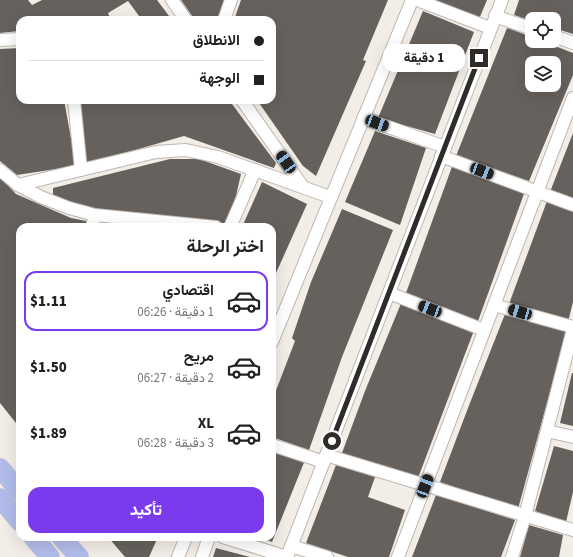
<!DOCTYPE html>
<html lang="ar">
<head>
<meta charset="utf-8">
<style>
	:root { --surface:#fff; --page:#f6f6f6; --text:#222; --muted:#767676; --line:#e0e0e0; --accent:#7c3aed }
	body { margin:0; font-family:"Source Sans 3",Vazirmatn,sans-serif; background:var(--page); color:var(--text); direction:rtl; height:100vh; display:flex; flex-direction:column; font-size:15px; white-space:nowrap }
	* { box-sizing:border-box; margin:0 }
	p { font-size:13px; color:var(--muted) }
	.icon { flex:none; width:22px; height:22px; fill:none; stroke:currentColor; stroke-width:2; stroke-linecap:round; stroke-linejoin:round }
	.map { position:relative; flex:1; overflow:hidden; direction:ltr }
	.sheet { position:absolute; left:16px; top:223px; width:260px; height:318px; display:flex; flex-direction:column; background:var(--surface); border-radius:12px; box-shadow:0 4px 16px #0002; direction:rtl }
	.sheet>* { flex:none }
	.guide { position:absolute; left:16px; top:16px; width:260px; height:88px; border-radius:12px; box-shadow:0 4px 16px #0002; direction:rtl; display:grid; align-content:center; height:88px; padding:0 12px; background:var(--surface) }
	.controls { position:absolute; left:525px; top:12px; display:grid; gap:8px }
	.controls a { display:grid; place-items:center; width:36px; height:36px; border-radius:8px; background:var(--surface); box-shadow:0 4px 16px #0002; font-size:20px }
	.end { position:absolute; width:18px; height:18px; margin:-9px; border:5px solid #2e2c2a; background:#fff; box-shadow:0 0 0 2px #fff }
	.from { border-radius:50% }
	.bubble { position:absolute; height:28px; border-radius:12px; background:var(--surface); box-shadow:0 4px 16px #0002; font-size:13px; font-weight:800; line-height:28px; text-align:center; direction:rtl }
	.car { position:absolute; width:12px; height:24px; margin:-12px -6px; border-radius:5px; box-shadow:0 0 3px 1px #0007; background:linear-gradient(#222 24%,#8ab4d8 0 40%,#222 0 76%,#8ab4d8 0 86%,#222 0) }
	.guide b { display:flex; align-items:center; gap:14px; height:38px; font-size:15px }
	.guide b+b { border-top:1px solid var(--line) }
	.guide i { width:10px; height:10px; background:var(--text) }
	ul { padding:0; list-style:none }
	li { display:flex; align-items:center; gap:12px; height:60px; margin:0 8px 6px; padding:0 4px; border:2px solid transparent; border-radius:12px }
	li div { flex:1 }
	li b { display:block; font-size:15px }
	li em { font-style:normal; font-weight:800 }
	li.active { border-color:var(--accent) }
	li>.icon { width:36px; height:36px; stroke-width:1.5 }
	h2 { padding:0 12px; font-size:18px; line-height:48px }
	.primary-button { display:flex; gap:8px; margin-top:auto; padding:8px 12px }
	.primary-button a { flex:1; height:46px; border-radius:12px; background:var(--accent); color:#fff; font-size:16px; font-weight:800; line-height:46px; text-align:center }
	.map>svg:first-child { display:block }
</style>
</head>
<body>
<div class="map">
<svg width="573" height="557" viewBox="0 0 573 557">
	<rect width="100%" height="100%" fill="#f2ede7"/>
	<!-- building -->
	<g fill="#66615c" fill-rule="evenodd">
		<polygon points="0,0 28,0 32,5 42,0 157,0 172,20 142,20 128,1 108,13 111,20 20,20 20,31 0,33"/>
		<polygon points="181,0 225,0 217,20 195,20"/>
		<polygon points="241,0 388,0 363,60 366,61 316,176 303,166 257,100 272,100 272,20 234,20"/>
		<polygon points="432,0 487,0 479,19"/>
		<polygon points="519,0 573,0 573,34 554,28 554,19 532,19 532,21 514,15"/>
		<polygon points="423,11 474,32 435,134 378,118"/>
		<path d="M507,28l25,9v4h10l31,12v22l-44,106 -73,-25zM532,63h22v22h-22z"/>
		<polygon points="20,48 20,100 64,100 76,166 17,175 0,161 0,49"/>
		<polygon points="80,100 229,100 276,163 274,168 184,136 86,164"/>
		<polygon points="375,131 426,148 400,225 345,202"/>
		<polygon points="573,133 573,200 550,192"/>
		<polygon points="170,159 199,159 241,174 236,196 226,224 92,210 53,197 53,188"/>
		<polygon points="453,164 525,191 477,324 406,293"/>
		<polygon points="0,177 16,194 71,218 86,221 86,227 20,227 20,428 0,403"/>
		<polygon points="262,182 307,204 272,282 272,227 242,227"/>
		<polygon points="547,201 573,211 573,302 568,322 509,304"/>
		<polygon points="342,209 393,230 342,357 309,450 272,437 272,401 295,341 292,338 311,282"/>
		<polygon points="99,223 145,226 145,227 98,227"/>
		<polygon points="402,301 473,333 418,478 342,453 365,391"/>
		<polygon points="505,314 567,330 518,509 440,482 468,408"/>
		<polygon points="572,373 573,373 573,426 560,423"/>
		<polygon points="554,446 573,451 573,492 566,522 535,511"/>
		<polygon points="272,450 305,460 272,542 258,537 272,537"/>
		<polygon points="336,465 375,477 368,497 405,510 389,557 348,557 306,543"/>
		<polygon points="436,495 515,520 501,557 412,557"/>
		<polygon points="529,525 563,535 559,557 520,557"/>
		<polygon points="108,537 158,537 149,557 125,557"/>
		<polygon points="216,548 250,557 213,557"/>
	</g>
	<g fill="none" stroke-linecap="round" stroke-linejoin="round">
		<!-- street casing -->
		<g stroke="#bdb7b2" stroke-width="14">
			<g id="street">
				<polyline points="172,0 186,20"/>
				<polyline points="417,0 490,28"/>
				<polyline points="495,16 532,29"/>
				<polyline points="224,20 231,0"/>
				<polyline points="554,36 573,43"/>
				<polyline points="0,40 20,39"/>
				<polyline points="74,100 81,170"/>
				<polyline points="242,100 303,187"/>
				<polyline points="363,118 445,147"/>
				<polyline points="441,156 573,205"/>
				<polyline points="0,170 18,185 41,197 69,208 95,215 216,227"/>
				<polyline points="18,185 156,152 186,150 218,157 330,197"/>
				<polyline points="92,227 95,215"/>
				<polyline points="230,227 255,170"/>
				<polyline points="389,293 484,330"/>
				<polyline points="494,305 573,327"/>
				<polyline points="272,342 412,0"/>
				<polyline points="547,431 573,437"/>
				<polyline points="272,445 324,462"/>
				<polyline points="326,455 573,530"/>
				<polyline points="223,537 287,557"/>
				<polyline points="291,546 327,557"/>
				<polyline points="178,557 186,537"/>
				<polyline points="202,557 209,537"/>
				<polyline points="287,557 502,0"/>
				<polyline points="398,557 573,98"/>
				<polyline points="512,557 525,516 573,329"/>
			</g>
		</g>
		<!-- primary casing -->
		<g stroke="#cdcccc" stroke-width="20">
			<g id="primary">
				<polyline points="0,468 20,492"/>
				<polyline points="0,498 20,522"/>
				<polyline points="33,537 50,557"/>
				<polyline points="61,537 79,557"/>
			</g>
		</g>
		<!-- street -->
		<use href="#street" stroke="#fff" stroke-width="12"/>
		<!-- primary -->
		<use href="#primary" stroke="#b2bcea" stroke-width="19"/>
	</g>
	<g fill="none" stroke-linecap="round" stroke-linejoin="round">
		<!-- route -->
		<polyline stroke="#2e2c2a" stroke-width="5" points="332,441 479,58"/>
	</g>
</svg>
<div class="controls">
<a><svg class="icon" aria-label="locate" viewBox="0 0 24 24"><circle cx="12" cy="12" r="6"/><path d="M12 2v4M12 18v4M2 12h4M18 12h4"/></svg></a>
<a><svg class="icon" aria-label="layers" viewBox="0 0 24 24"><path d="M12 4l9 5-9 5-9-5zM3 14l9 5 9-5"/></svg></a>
</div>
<i class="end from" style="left:332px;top:441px"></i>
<i class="end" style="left:479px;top:58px"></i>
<div class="bubble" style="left:383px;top:44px;width:82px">1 دقيقة</div>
<i class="car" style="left:377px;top:123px;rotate:110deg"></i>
<i class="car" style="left:286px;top:162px;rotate:325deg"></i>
<i class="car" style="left:482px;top:171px;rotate:111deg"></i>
<i class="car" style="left:430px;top:309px;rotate:291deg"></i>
<i class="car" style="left:520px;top:312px;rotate:286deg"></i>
<i class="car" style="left:425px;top:486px;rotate:21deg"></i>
<div class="guide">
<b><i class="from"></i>الانطلاق</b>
<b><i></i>الوجهة</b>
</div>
<section class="sheet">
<h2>اختر الرحلة</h2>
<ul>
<li class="active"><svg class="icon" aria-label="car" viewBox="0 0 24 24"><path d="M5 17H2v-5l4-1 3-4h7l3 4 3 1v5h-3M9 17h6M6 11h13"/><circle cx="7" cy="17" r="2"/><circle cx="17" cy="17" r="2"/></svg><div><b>اقتصادي</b><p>1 دقيقة · 06:26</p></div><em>$1.11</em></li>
<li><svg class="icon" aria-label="car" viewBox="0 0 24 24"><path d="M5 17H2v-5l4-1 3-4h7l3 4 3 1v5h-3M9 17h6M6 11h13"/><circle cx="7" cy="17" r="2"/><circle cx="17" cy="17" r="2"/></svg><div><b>مريح</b><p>2 دقيقة · 06:27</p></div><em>$1.50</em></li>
<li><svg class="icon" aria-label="car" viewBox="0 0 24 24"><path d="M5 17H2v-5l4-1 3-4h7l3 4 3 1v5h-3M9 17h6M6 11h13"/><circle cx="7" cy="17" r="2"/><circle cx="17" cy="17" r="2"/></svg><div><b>XL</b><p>3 دقيقة · 06:28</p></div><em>$1.89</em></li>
</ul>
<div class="primary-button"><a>تأكيد</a></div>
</section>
</div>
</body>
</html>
